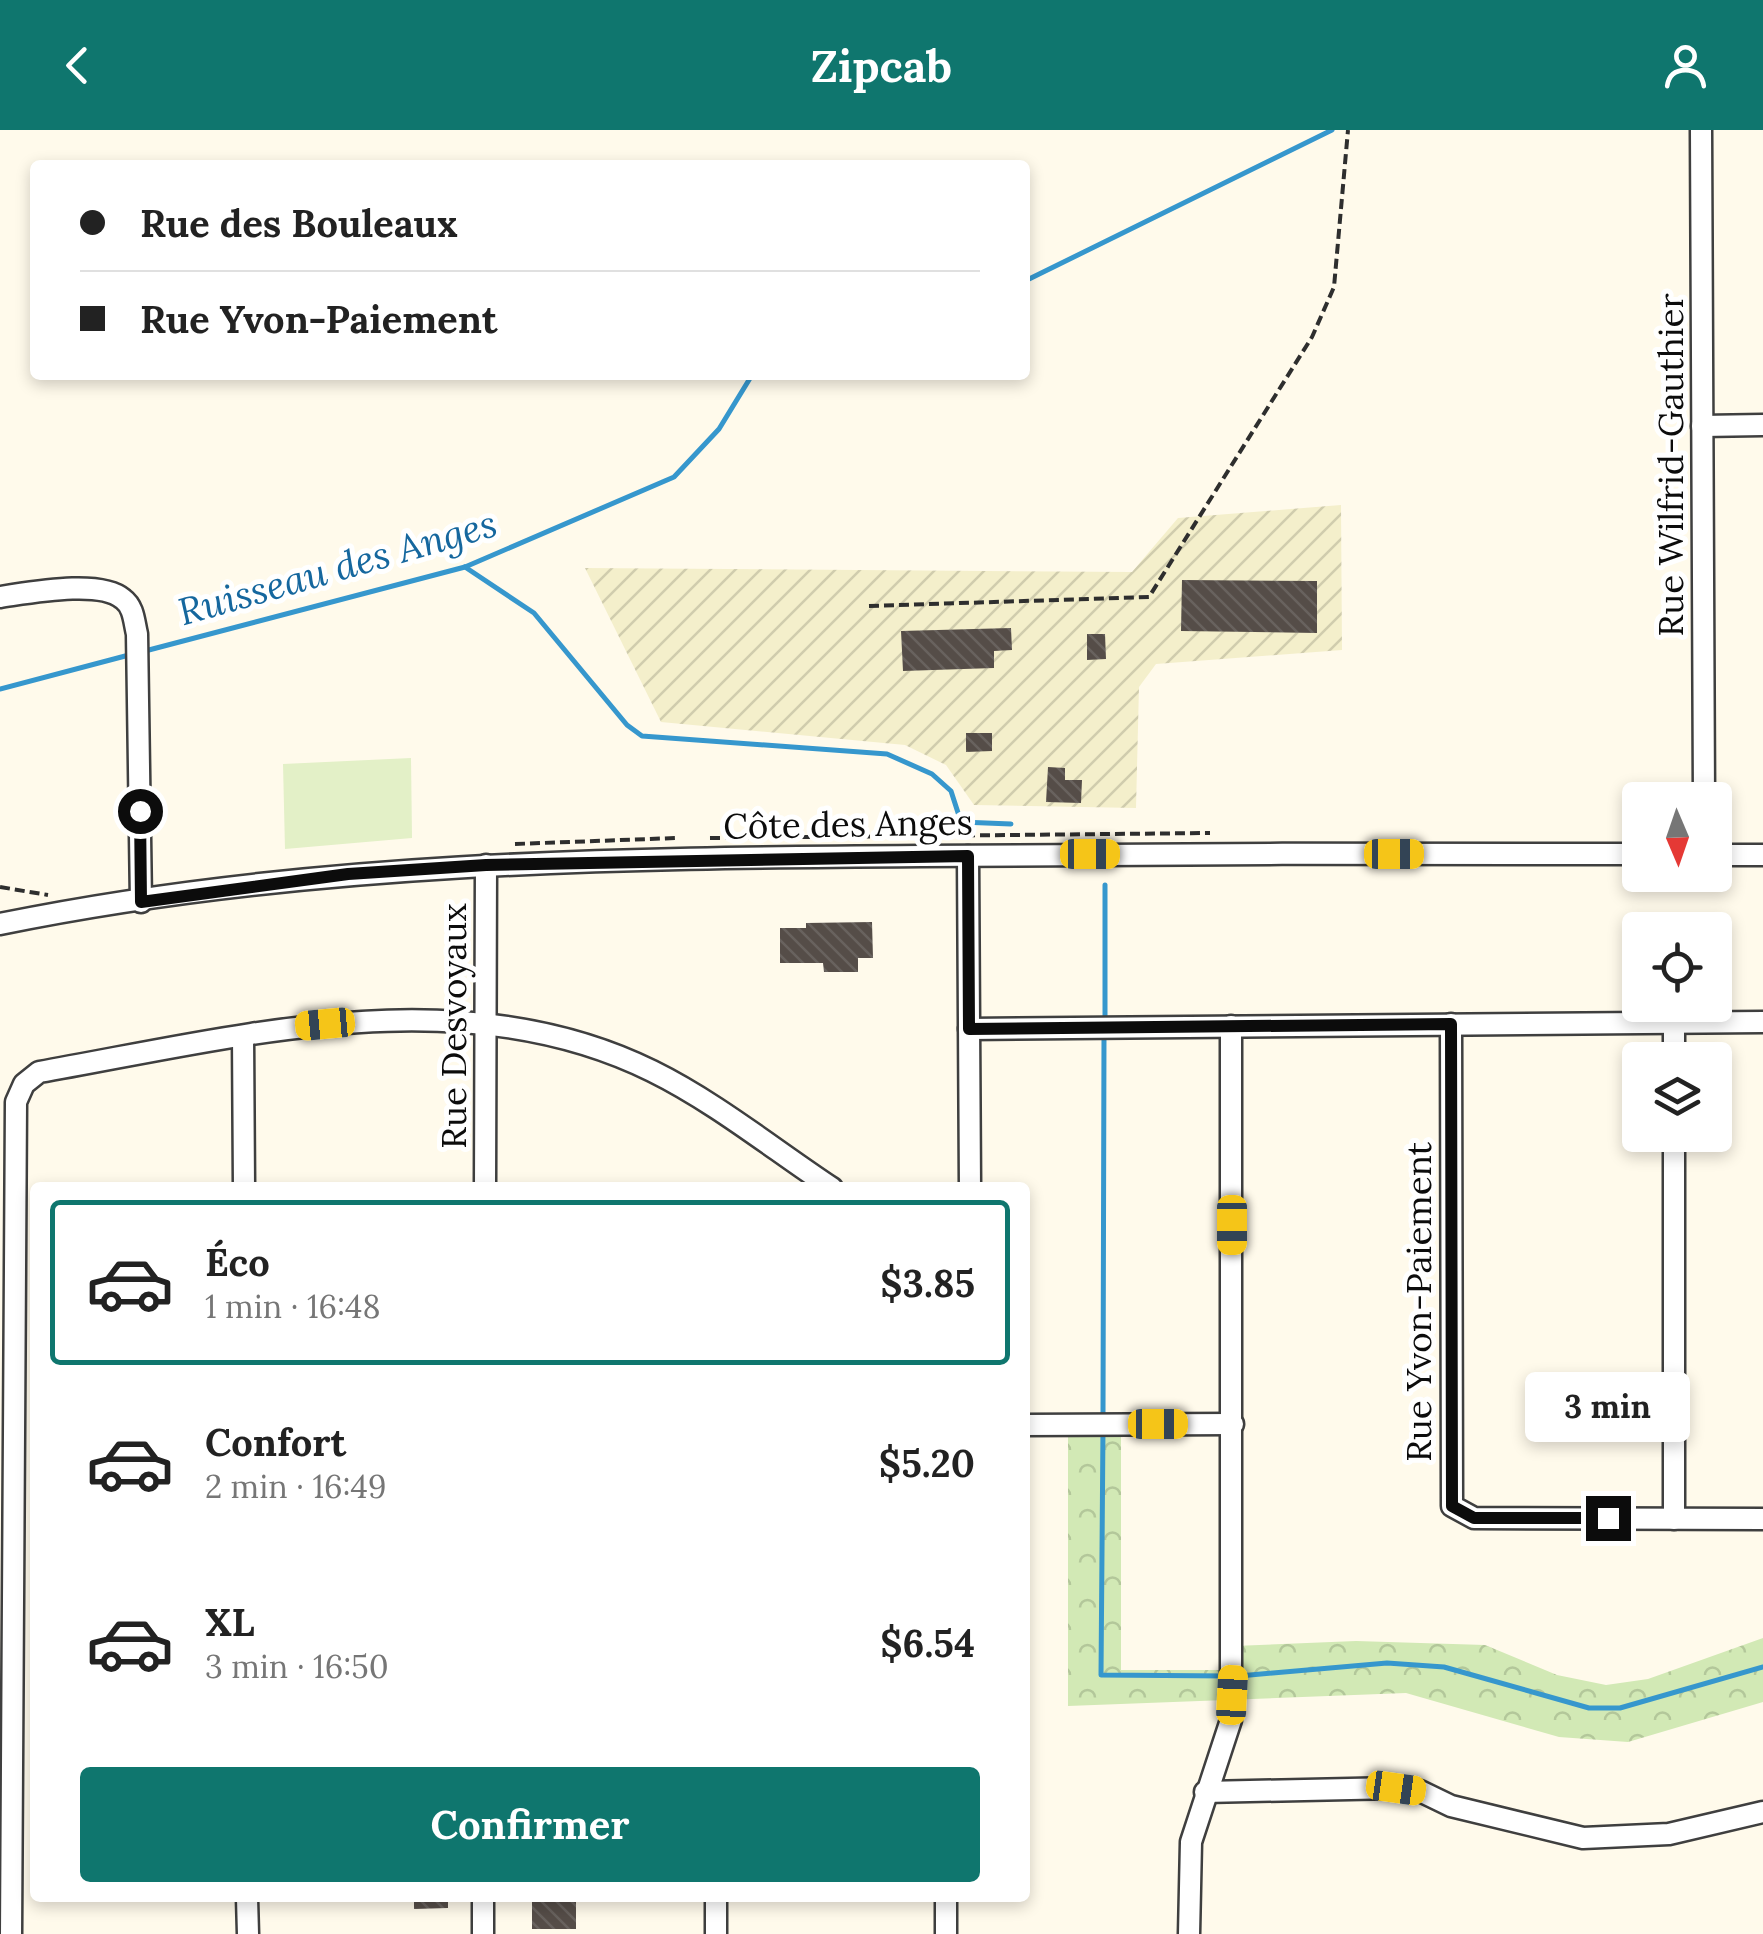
<!DOCTYPE html>
<html lang="fr">
<head>
<meta charset="utf-8">
<style>
	:root { --surface:#fff; --page:#f6f6f6; --text:#222; --muted:#767676; --line:#e0e0e0; --accent:#0f766e }
	body { margin:0; font-family:Lora,serif; background:var(--page); color:var(--text); height:100vh; display:flex; flex-direction:column; font-size:38px; white-space:nowrap }
	* { box-sizing:border-box; margin:0 }
	p { font-size:32px; color:var(--muted) }
	.icon { flex:none; width:55px; height:55px; fill:none; stroke:currentColor; stroke-width:2; stroke-linecap:round; stroke-linejoin:round }
	.map { position:relative; flex:1; overflow:hidden }
	.details { position:absolute; left:30px; top:1052px; width:1000px; height:720px; display:flex; flex-direction:column; background:var(--surface); border-radius:10px; box-shadow:0 5px 15px #0003 }
	.details>* { flex:none }
	.top-card { position:absolute; left:30px; top:30px; width:1000px; height:220px; border-radius:10px; box-shadow:0 5px 15px #0003; display:grid; align-content:center; height:220px; padding:0 50px; background:var(--surface) }
	.needle { width:65px; rotate:178deg }
	.buttons { position:absolute; left:1622px; top:652px; display:grid; gap:20px }
	.buttons a { display:grid; place-items:center; width:110px; height:110px; border-radius:10px; background:var(--surface); box-shadow:0 5px 15px #0003; font-size:50px }
	.end { position:absolute; width:45px; height:45px; margin:-22px; border:12px solid #0c0c0c; background:#fff; box-shadow:0 0 0 5px #fff }
	.from { border-radius:50% }
	.bubble { position:absolute; height:70px; border-radius:10px; background:var(--surface); box-shadow:0 5px 15px #0003; font-size:32px; font-weight:700; line-height:70px; text-align:center }
	.car { position:absolute; width:30px; height:60px; margin:-30px -15px; border-radius:12px; box-shadow:0 0 8px 2px #0007; background:linear-gradient(#f5c518 24%,#345 0 40%,#f5c518 0 76%,#345 0 86%,#f5c518 0) }
	.top-card b { display:flex; align-items:center; gap:35px; height:95px; font-size:38px }
	.top-card b+b { border-top:2px solid var(--line) }
	.top-card i { width:25px; height:25px; background:var(--text) }
	ul { padding:18px 0 0; list-style:none }
	li { display:flex; align-items:center; gap:30px; height:165px; margin:0 20px 15px; padding:0 30px; border:5px solid transparent; border-radius:10px }
	li div { flex:1 }
	li b { display:block; font-size:38px }
	li em { font-style:normal; font-weight:700 }
	li.selected { border-color:var(--accent) }
	li>.icon { width:90px; height:90px; stroke-width:1.5 }
	.button { display:flex; gap:20px; margin-top:auto; padding:20px 50px }
	.button a { flex:1; height:115px; border-radius:10px; background:var(--accent); color:#fff; font-size:40px; font-weight:700; line-height:115px; text-align:center }
	header { display:flex; justify-content:space-between; align-items:center; height:130px; padding:0 50px; background:var(--accent); color:#fff; font-size:45px; font-weight:700 }
	.map>svg:first-child { display:block }
</style>
</head>
<body>
<header><svg class="icon" aria-label="back" viewBox="0 0 24 24"><path d="M15 5l-7 7 7 7"/></svg>Zipcab<svg class="icon" aria-label="person" viewBox="0 0 24 24"><circle cx="12" cy="8" r="4"/><path d="M4 21q1-7 8-7t8 7"/></svg></header>
<div class="map">
<svg width="1763" height="1804" viewBox="0 0 1763 1804">
	<defs>
		<pattern id="farmland-furrows" width="10" height="10" patternUnits="userSpaceOnUse" patternTransform="scale(2.5)"><rect width="10" height="10" fill="#f4efcb"/><path d="M-1 1l2-2M0 10L10 0M9 11l2-2" fill="none" stroke="#d0ccad"/></pattern>
		<pattern id="park-crowns" width="20" height="18" patternUnits="userSpaceOnUse" patternTransform="scale(2.5)"><rect width="20" height="18" fill="#d2e9b5"/><path d="M2 6a3 3 0 1 1 6 0M12 15a3 3 0 1 1 6 0" fill="none" stroke="#b3c79a"/></pattern>
		<pattern id="building-back-hatch" width="6" height="6" patternUnits="userSpaceOnUse" patternTransform="scale(2.5)"><rect width="6" height="6" fill="#554d48"/><path d="M-1 5l2 2M0 0l6 6M5-1l2 2" fill="none" stroke="#68625e"/></pattern>
	</defs>
	<rect width="100%" height="100%" fill="#fffaeb"/>
	<!-- farmland -->
	<polygon fill="url(#farmland-furrows)" points="1341,375 1342,520 1156,534 1139,557 1136,678 974,675 946,635 905,615 661,592 585,438 1132,442 1178,388"/>
	<!-- park -->
	<polygon fill="url(#park-crowns)" points="1068,1294 1121,1294 1121,1540 1233,1540 1234,1516 1356,1511 1485,1515 1557,1545 1606,1555 1648,1549 1763,1508 1763,1572 1628,1612 1559,1607 1406,1563 1068,1576"/>
	<!-- pitch -->
	<polygon fill="#e3f0c7" points="411,628 412,708 285,719 283,634"/>
	<g fill="none" stroke-linecap="round" stroke-linejoin="round">
		<!-- stream -->
		<g stroke="#3697cd" stroke-width="5">
			<polyline points="1025,151 1332,0"/>
			<polyline points="465,437 534,483 627,595 642,606 887,624 932,644 951,661 961,692 1011,694"/>
			<polyline points="145,521 465,437 674,347 719,299 752,245"/>
			<polyline points="0,559 129,525"/>
			<polyline points="1105,892 1105,755"/>
			<polyline points="1103,1287 1104,903"/>
			<polyline points="1103,1298 1101,1545 1228,1546"/>
			<polyline points="1239,1546 1387,1533 1444,1537 1589,1578 1620,1578 1763,1537"/>
		</g>
	</g>
	<!-- building -->
	<g fill="url(#building-back-hatch)">
		<polygon points="1182,450 1317,451 1317,503 1181,501"/>
		<polygon points="1011,498 1012,520 994,521 994,538 903,541 901,501"/>
		<polygon points="1087,504 1105,504 1106,529 1087,530"/>
		<polygon points="966,603 992,603 992,621 966,622"/>
		<polygon points="1048,637 1065,638 1065,650 1082,650 1081,673 1046,672"/>
		<polygon points="872,792 873,828 858,828 858,842 824,842 823,833 780,833 780,798 806,798 806,793"/>
		<polygon points="414,1768 448,1768 448,1778 414,1779"/>
		<rect x="532" y="1772" width="44" height="27"/>
	</g>
	<g fill="none" stroke-linecap="round" stroke-linejoin="round">
		<!-- minor casing -->
		<g stroke="#3f3f3f" stroke-width="25">
			<g id="minor">
				<polyline points="1701,0 1704,670"/>
				<polyline points="1702,296 1763,295"/>
				<path d="M0,467c29,-4 100,-18 123,2 11,8 11,23 14,35l4,268"/>
				<polyline points="1715,725 1763,725"/>
				<polyline points="968,726 970,1058"/>
				<path d="M0,794c303,-62 614,-66 921,-68 240,-2 479,-3 719,-2"/>
				<polyline points="1451,894 1452,1376 1474,1388 1763,1389"/>
				<polyline points="969,899 1763,892"/>
				<polyline points="243,906 244,1058"/>
				<polyline points="1674,930 1674,894"/>
				<polyline points="485,1058 486,735"/>
				<polyline points="1025,1295 1233,1294"/>
				<polyline points="1674,1389 1674,1005"/>
				<polyline points="1205,1662 1396,1658 1420,1661 1451,1676 1583,1708 1669,1704 1763,1682"/>
				<polyline points="247,1768 248,1804"/>
				<path d="M11,1804l5,-832 8,-18 15,-12c199,-35 421,-96 613,-1 63,31 121,78 180,117"/>
				<polyline points="483,1804 483,1768"/>
				<polyline points="716,1804 716,1768"/>
				<polyline points="946,1804 946,1768"/>
				<polyline points="1189,1804 1191,1712 1231,1590 1231,896"/>
			</g>
		</g>
		<!-- path -->
		<g stroke="#2e2e2e" stroke-width="4" stroke-dasharray="10 5" stroke-linecap="butt">
			<polyline points="869,476 1149,467 1312,207 1334,157 1348,0"/>
			<polyline points="710,708 1210,703"/>
			<polyline points="515,714 675,708"/>
			<polyline points="0,757 48,765"/>
		</g>
		<!-- minor -->
		<use href="#minor" stroke="#fff" stroke-width="20"/>
	</g>
	<g fill="none" stroke-linecap="round" stroke-linejoin="round">
		<!-- route -->
		<polyline stroke="#0c0c0c" stroke-width="12" points="140,681 141,772 348,744 486,735 968,726 969,899 1451,894 1452,1376 1474,1388 1608,1388"/>
	</g>
	<g text-anchor="middle" dominant-baseline="central" stroke-width="10" stroke-linejoin="round" paint-order="stroke">
		<!-- street labels -->
		<g font-size="35" fill="#0c0c0c" stroke="#fff">
			<text transform="translate(1670 335) rotate(-90)">Rue Wilfrid-Gauthier</text>
			<text transform="translate(848 694) rotate(-1)">Côte des Anges</text>
			<text transform="translate(453 896) rotate(-90)">Rue Desvoyaux</text>
			<text transform="translate(1418 1172) rotate(-90)">Rue Yvon-Paiement</text>
		</g>
		<!-- water labels -->
		<g font-size="38" font-style="italic" fill="#15679e" stroke="#fff">
			<text transform="translate(337 437) rotate(-16)">Ruisseau des Anges</text>
		</g>
	</g>
</svg>
<div class="buttons">
<a><svg class="needle" viewBox="-14 -14 28 28"><path d="M0-13l5 13h-10z" fill="#e53935"/><path d="M0 13l5-13h-10z" fill="#767676"/></svg></a>
<a><svg class="icon" aria-label="locate" viewBox="0 0 24 24"><circle cx="12" cy="12" r="6"/><path d="M12 2v4M12 18v4M2 12h4M18 12h4"/></svg></a>
<a><svg class="icon" aria-label="layers" viewBox="0 0 24 24"><path d="M12 4l9 5-9 5-9-5zM3 14l9 5 9-5"/></svg></a>
</div>
<i class="end from" style="left:140px;top:681px"></i>
<i class="end" style="left:1608px;top:1388px"></i>
<div class="bubble" style="left:1525px;top:1242px;width:165px">3 min</div>
<i class="car" style="left:1090px;top:724px;rotate:90deg"></i>
<i class="car" style="left:1394px;top:724px;rotate:90deg"></i>
<i class="car" style="left:325px;top:894px;rotate:265deg"></i>
<i class="car" style="left:1232px;top:1095px;rotate:180deg"></i>
<i class="car" style="left:1158px;top:1294px;rotate:90deg"></i>
<i class="car" style="left:1232px;top:1565px;rotate:3deg"></i>
<i class="car" style="left:1396px;top:1658px;rotate:98deg"></i>
<div class="top-card">
<b><i class="from"></i>Rue des Bouleaux</b>
<b><i></i>Rue Yvon-Paiement</b>
</div>
<section class="details">
<ul>
<li class="selected"><svg class="icon" aria-label="car" viewBox="0 0 24 24"><path d="M5 17H2v-5l4-1 3-4h7l3 4 3 1v5h-3M9 17h6M6 11h13"/><circle cx="7" cy="17" r="2"/><circle cx="17" cy="17" r="2"/></svg><div><b>Éco</b><p>1 min · 16:48</p></div><em>$3.85</em></li>
<li><svg class="icon" aria-label="car" viewBox="0 0 24 24"><path d="M5 17H2v-5l4-1 3-4h7l3 4 3 1v5h-3M9 17h6M6 11h13"/><circle cx="7" cy="17" r="2"/><circle cx="17" cy="17" r="2"/></svg><div><b>Confort</b><p>2 min · 16:49</p></div><em>$5.20</em></li>
<li><svg class="icon" aria-label="car" viewBox="0 0 24 24"><path d="M5 17H2v-5l4-1 3-4h7l3 4 3 1v5h-3M9 17h6M6 11h13"/><circle cx="7" cy="17" r="2"/><circle cx="17" cy="17" r="2"/></svg><div><b>XL</b><p>3 min · 16:50</p></div><em>$6.54</em></li>
</ul>
<div class="button"><a>Confirmer</a></div>
</section>
</div>
</body>
</html>
